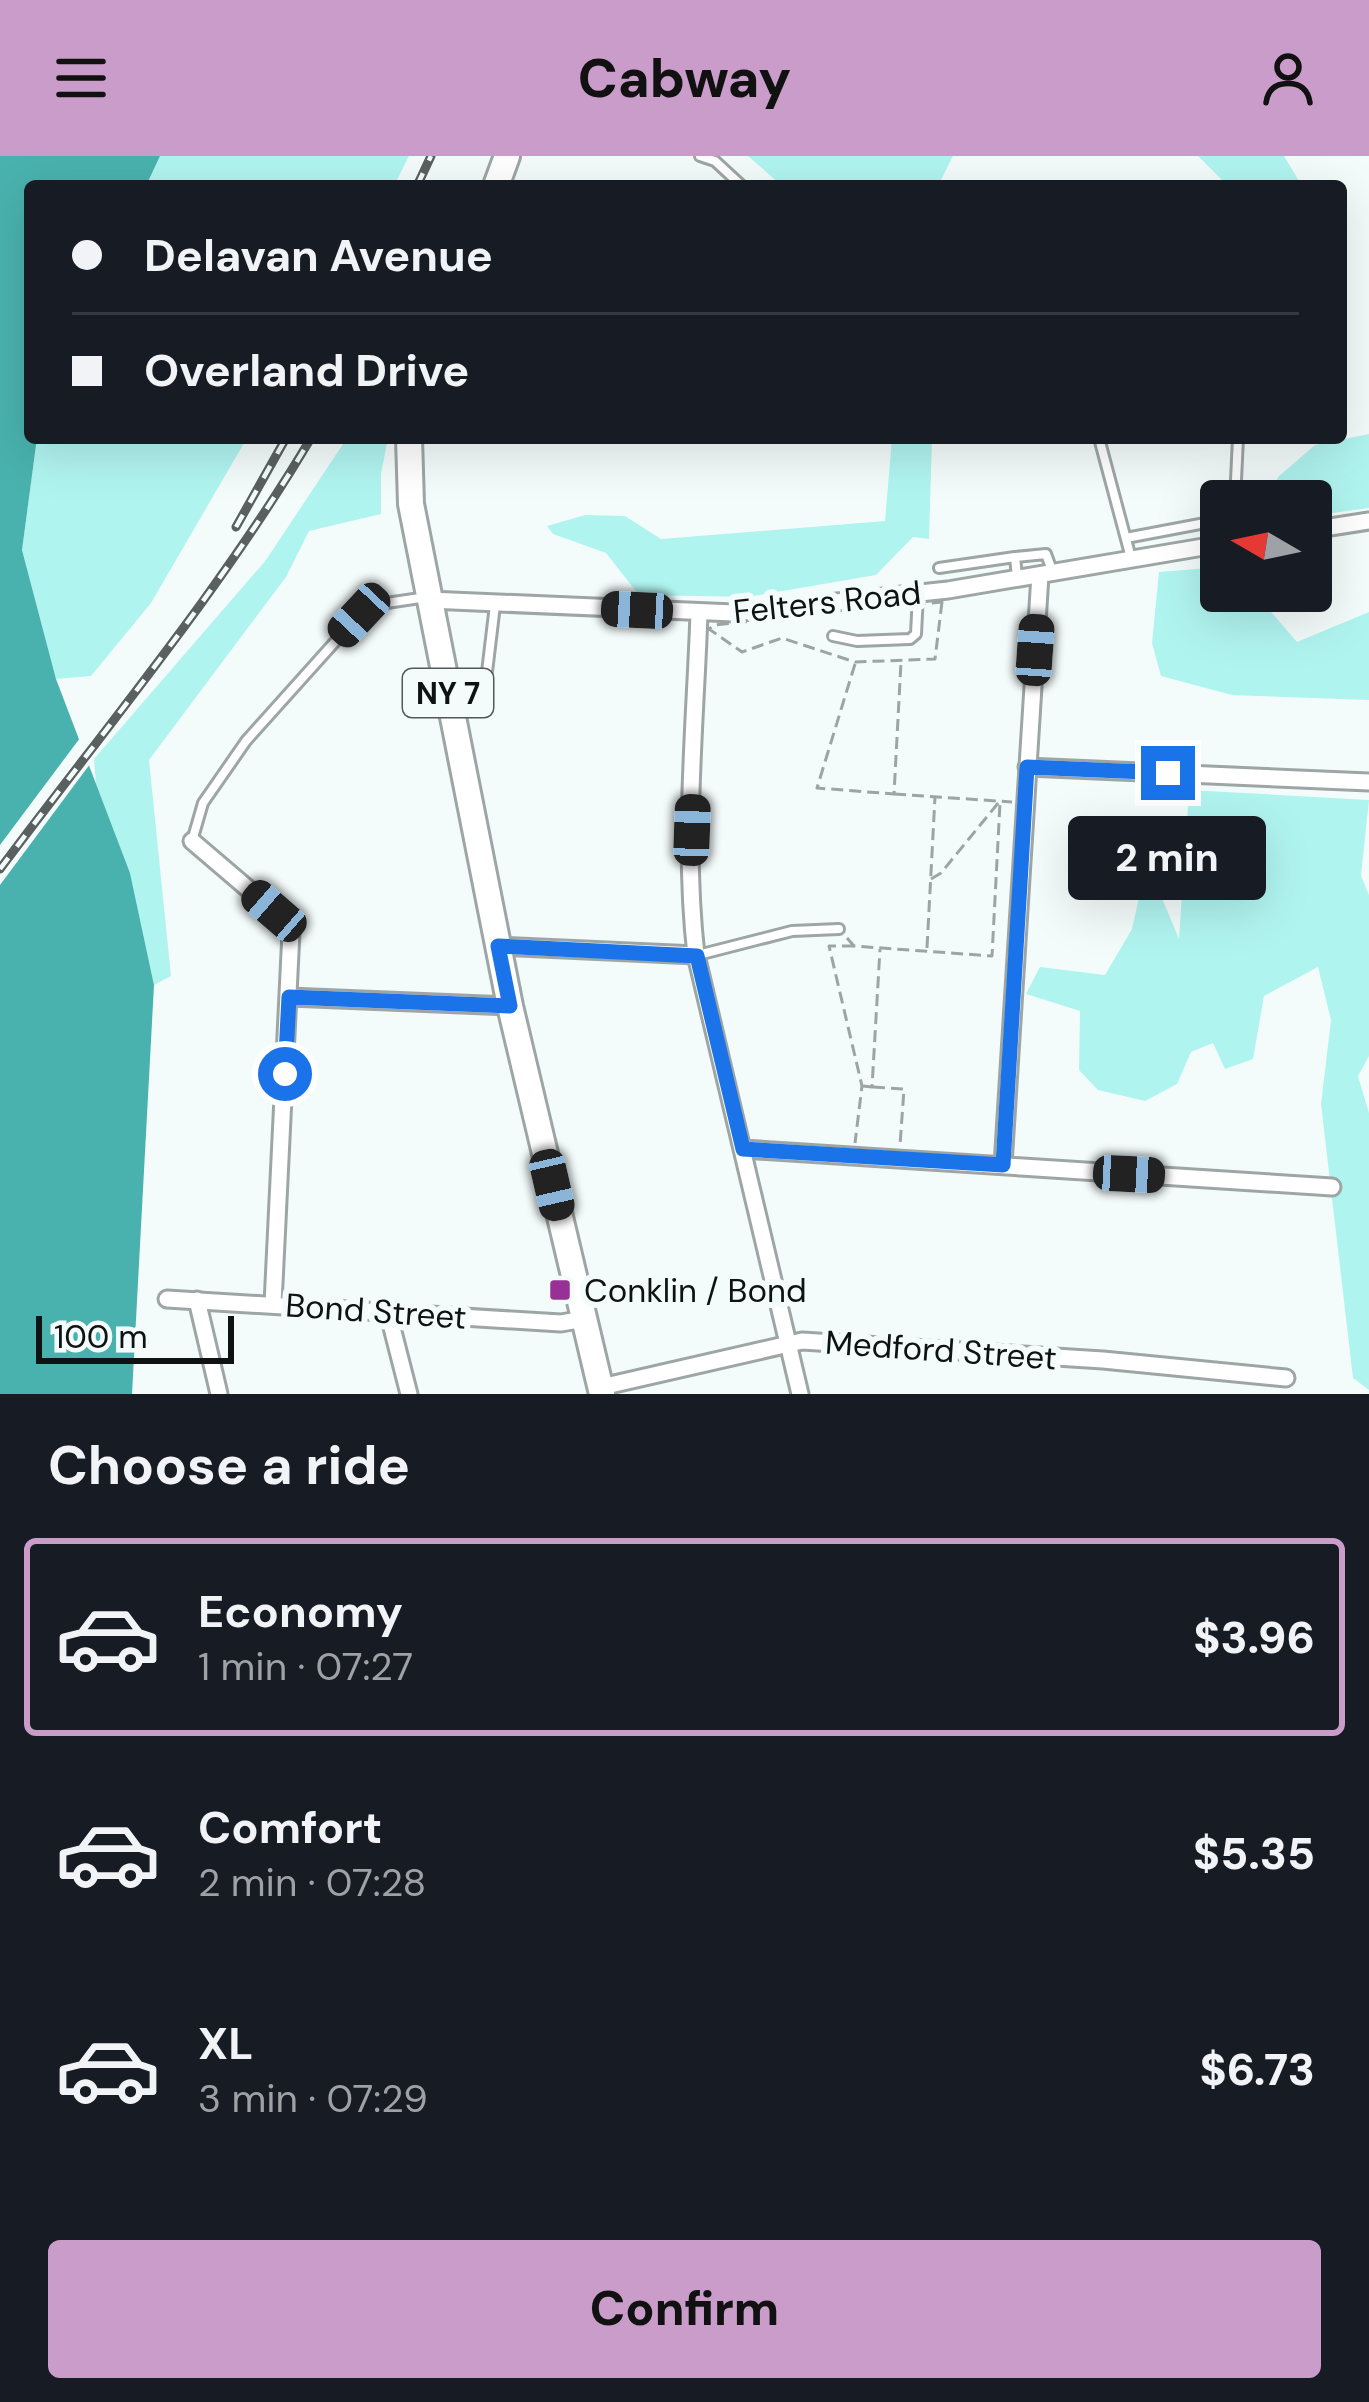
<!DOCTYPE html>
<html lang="en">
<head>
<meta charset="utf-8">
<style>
	:root { --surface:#171b24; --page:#242831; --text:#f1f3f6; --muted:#9ea1a6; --line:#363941; --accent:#c99cca }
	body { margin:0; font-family:"DM Sans",sans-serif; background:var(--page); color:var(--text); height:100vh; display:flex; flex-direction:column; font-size:45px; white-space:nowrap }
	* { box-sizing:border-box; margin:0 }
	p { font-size:39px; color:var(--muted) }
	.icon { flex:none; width:66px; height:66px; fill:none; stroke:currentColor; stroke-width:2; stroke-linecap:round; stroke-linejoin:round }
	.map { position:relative; height:1238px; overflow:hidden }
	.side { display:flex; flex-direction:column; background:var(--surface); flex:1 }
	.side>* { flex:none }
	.hud { position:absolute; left:24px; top:24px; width:1323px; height:264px; border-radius:12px; box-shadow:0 12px 48px #0002; display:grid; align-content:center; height:264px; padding:0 48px; background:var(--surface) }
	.needle { width:78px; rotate:279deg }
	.buttons { position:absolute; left:1200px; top:324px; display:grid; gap:24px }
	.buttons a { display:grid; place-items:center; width:132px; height:132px; border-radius:12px; background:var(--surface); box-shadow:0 12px 48px #0002; font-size:60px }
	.scale { position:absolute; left:36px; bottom:30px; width:198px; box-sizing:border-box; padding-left:12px; border:6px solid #0f1212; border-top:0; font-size:33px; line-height:42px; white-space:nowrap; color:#0f1212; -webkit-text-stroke:9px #f4fcfb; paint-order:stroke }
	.end { position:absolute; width:54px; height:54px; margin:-27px; border:15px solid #1a73e8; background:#fff; box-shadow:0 0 0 6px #fff }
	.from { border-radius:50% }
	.bubble { position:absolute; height:84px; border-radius:12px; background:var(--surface); box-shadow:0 12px 48px #0002; font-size:39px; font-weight:800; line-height:84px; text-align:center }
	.car { position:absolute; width:36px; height:72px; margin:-36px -18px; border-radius:15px; box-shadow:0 0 9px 3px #0007; background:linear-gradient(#222 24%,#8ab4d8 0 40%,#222 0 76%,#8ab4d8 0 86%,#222 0) }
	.hud b { display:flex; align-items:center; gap:42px; height:114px; font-size:45px }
	.hud b+b { border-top:3px solid var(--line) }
	.hud i { width:30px; height:30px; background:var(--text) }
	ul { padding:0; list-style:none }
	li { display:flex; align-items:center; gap:36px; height:198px; margin:0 24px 18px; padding:0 24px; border:6px solid transparent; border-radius:12px }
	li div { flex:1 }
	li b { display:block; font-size:45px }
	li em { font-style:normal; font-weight:800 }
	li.selected { border-color:var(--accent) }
	li>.icon { width:108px; height:108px; stroke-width:1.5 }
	h2 { padding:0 48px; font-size:54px; line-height:144px }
	.button { display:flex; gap:24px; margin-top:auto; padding:24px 48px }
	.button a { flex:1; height:138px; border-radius:12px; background:var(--accent); color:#111; font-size:48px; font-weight:800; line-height:138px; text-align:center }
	header { display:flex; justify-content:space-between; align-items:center; height:156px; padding:0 48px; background:var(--accent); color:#111; font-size:54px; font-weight:800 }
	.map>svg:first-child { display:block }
</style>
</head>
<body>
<header><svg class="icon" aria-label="menu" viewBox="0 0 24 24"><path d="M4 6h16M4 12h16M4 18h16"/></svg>Cabway<svg class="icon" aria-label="person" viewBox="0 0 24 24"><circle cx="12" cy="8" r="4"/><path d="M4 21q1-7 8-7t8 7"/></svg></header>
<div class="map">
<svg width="1369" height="1238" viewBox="0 0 1369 1238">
	<rect width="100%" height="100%" fill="#f4fcfb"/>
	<!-- green -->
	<g fill="#b0f4f0">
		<polygon points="160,0 409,0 394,30 146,30"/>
		<polygon points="748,0 953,0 938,30 782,30"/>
		<polygon points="1198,0 1284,0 1302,30 1228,30"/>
		<polygon points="1369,278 1369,352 1311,360 1311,345 1268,345 1278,321 1315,289"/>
		<polygon points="37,282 247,282 151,447 91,520 56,523 22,394"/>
		<polygon points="347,282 388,282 381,318 381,358 309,375 286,421 149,604 171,820 154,829 130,717 96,629 94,603 266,404"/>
		<polygon points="892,282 932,282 929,383 913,381 876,419 748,441 639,439 606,397 553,378 547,370 585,359 625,360 661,383 885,365"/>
		<polygon points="1221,411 1221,435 1253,435 1297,486 1369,456 1369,544 1232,539 1161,520 1152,487 1159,416"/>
		<polygon points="1189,634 1369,644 1361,720 1369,739 1369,900 1358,920 1369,957 1369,1234 1353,1222 1321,948 1331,864 1318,811 1264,840 1253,903 1225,913 1213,887 1191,896 1177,928 1145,945 1098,934 1079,914 1080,855 1026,838 1040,811 1105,819 1132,773 1147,706 1179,783"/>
	</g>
	<!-- water -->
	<polygon fill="#4ab2ae" points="0,0 160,0 146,30 30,30 30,282 37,282 22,394 56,523 130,717 154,829 132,1238 0,1238"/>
	<!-- pier -->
	<polygon fill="#f4fcfb" points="83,578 93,604 0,729 0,689"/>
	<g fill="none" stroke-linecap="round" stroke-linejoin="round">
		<!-- lane casing -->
		<g stroke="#9ea6a5" stroke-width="14">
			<g id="lane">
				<polyline points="700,0 715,5 742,30"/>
				<polyline points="1099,282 1131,402"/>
				<polyline points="1235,345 1238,282"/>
				<polyline points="1126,382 1221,364"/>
				<polyline points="1015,401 1046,398 1053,417"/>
				<polyline points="939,412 1015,401 1017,421"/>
				<polyline points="833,480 857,485 910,483 916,478 918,438"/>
				<polyline points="487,516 495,449"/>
				<polyline points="192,685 203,647 246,585 359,459 373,449 427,441"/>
				<polyline points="698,799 792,775 839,773"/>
			</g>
		</g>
		<!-- street casing -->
		<g stroke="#9ea6a5" stroke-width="21">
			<g id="street">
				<polyline points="1311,374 1369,365"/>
				<polyline points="429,444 734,457 948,434 1221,388"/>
				<path d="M699,458c-4,113 -16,229 -3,341l104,439"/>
				<polyline points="1027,611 1369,626"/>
				<polyline points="192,685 274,755 291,776 273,1148"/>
				<polyline points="498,790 696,799"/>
				<polyline points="289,841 510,850"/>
				<polyline points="743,993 1332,1031"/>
				<polyline points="1003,1009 1040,419"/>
				<polyline points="167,1143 561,1167 584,1163"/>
				<polyline points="197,1144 219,1238"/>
				<polyline points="388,1156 409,1238"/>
				<polyline points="601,1231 802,1185 1103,1204 1286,1222"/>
			</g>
		</g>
		<!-- primary casing -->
		<g stroke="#9ea6a5" stroke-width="30">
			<g id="primary">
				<polyline points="496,30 507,0"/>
				<polyline points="409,282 411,348 510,850 602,1238"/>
			</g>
		</g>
		<!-- path -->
		<g stroke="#9ea4a4" stroke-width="3" stroke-dasharray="12 6" stroke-linecap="butt">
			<polygon points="942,446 935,503 855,506 782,482 742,496 709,473 715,469"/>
			<polyline points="855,508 817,632 894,638 901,506"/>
			<polyline points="894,638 1012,646"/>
			<polyline points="931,723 941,717 999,646"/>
			<polyline points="847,782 854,790 992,800 1000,647"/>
			<polyline points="854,790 829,790 862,930 855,987"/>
			<polyline points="927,792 935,641"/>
			<polyline points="863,930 872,931 880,793"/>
			<polyline points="873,931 904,933 900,989"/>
		</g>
		<!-- lane -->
		<use href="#lane" stroke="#fff" stroke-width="8"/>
		<!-- street -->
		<use href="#street" stroke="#fff" stroke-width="15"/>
		<!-- primary -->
		<use href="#primary" stroke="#fff" stroke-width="24"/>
		<!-- rail casing -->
		<g stroke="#5a5f5f" stroke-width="9">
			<g id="rail">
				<polyline points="417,30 431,0"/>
				<polyline points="236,371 286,282"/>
				<path d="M0,713c106,-142 221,-279 311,-431"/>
			</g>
		</g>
		<!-- rail -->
		<use href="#rail" stroke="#f4fcfb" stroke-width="4.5" stroke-dasharray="14" stroke-linecap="butt"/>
	</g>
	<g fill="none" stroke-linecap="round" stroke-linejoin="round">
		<!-- route -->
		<polyline stroke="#1a73e8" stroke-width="15" points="285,918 289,841 510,850 498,790 697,800 743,993 1003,1009 1027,611 1168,617"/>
	</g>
	<!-- markers -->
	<rect fill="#983195" stroke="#f4fcfb" stroke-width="4.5" x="548" y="1122" width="24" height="24" rx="6"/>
	<g text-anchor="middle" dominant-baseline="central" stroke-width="12" stroke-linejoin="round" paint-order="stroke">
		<!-- shield labels -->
		<rect fill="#f4fcfb" stroke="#545858" stroke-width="3" x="403" y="513" width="90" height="48" rx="9"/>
		<g font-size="30" font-weight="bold" fill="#0f1212">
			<text x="448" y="537">NY 7</text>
		</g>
		<!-- street labels -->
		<g font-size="33" fill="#0f1212" stroke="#f4fcfb">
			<text transform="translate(827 446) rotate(-6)">Felters Road</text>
			<text transform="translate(376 1155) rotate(4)">Bond Street</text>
			<text transform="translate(941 1194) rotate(4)">Medford Street</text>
		</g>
		<!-- poi labels -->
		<g font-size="33" fill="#0f1212" stroke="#f4fcfb" text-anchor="start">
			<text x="584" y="1134">Conklin / Bond</text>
		</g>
	</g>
</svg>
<div class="buttons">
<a><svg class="needle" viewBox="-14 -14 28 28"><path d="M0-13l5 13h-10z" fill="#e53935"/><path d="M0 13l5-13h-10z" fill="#9ea1a6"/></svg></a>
</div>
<div class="scale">100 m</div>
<i class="end from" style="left:285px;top:918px"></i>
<i class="end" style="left:1168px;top:617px"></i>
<div class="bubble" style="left:1068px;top:660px;width:198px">2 min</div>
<i class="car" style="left:637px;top:454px;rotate:273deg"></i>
<i class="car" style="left:359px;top:459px;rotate:223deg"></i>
<i class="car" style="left:1035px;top:494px;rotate:4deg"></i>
<i class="car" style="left:692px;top:674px;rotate:2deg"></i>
<i class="car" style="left:274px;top:755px;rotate:311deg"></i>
<i class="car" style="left:1129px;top:1018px;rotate:93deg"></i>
<i class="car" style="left:552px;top:1029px;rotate:167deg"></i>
<div class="hud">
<b><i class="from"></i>Delavan Avenue</b>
<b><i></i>Overland Drive</b>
</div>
</div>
<section class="side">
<h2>Choose a ride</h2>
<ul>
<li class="selected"><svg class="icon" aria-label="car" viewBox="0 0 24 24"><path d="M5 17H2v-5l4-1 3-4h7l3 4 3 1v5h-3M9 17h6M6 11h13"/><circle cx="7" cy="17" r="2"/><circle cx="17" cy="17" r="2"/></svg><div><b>Economy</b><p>1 min · 07:27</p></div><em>$3.96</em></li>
<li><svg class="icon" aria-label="car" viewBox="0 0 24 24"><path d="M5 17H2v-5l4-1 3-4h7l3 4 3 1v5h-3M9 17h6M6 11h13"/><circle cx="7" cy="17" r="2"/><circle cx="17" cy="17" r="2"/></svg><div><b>Comfort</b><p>2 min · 07:28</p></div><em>$5.35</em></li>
<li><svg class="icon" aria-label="car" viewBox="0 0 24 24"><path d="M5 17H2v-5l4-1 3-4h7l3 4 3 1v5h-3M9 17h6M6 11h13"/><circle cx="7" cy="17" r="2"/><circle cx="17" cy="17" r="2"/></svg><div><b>XL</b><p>3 min · 07:29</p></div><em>$6.73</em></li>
</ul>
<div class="button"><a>Confirm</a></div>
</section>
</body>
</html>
